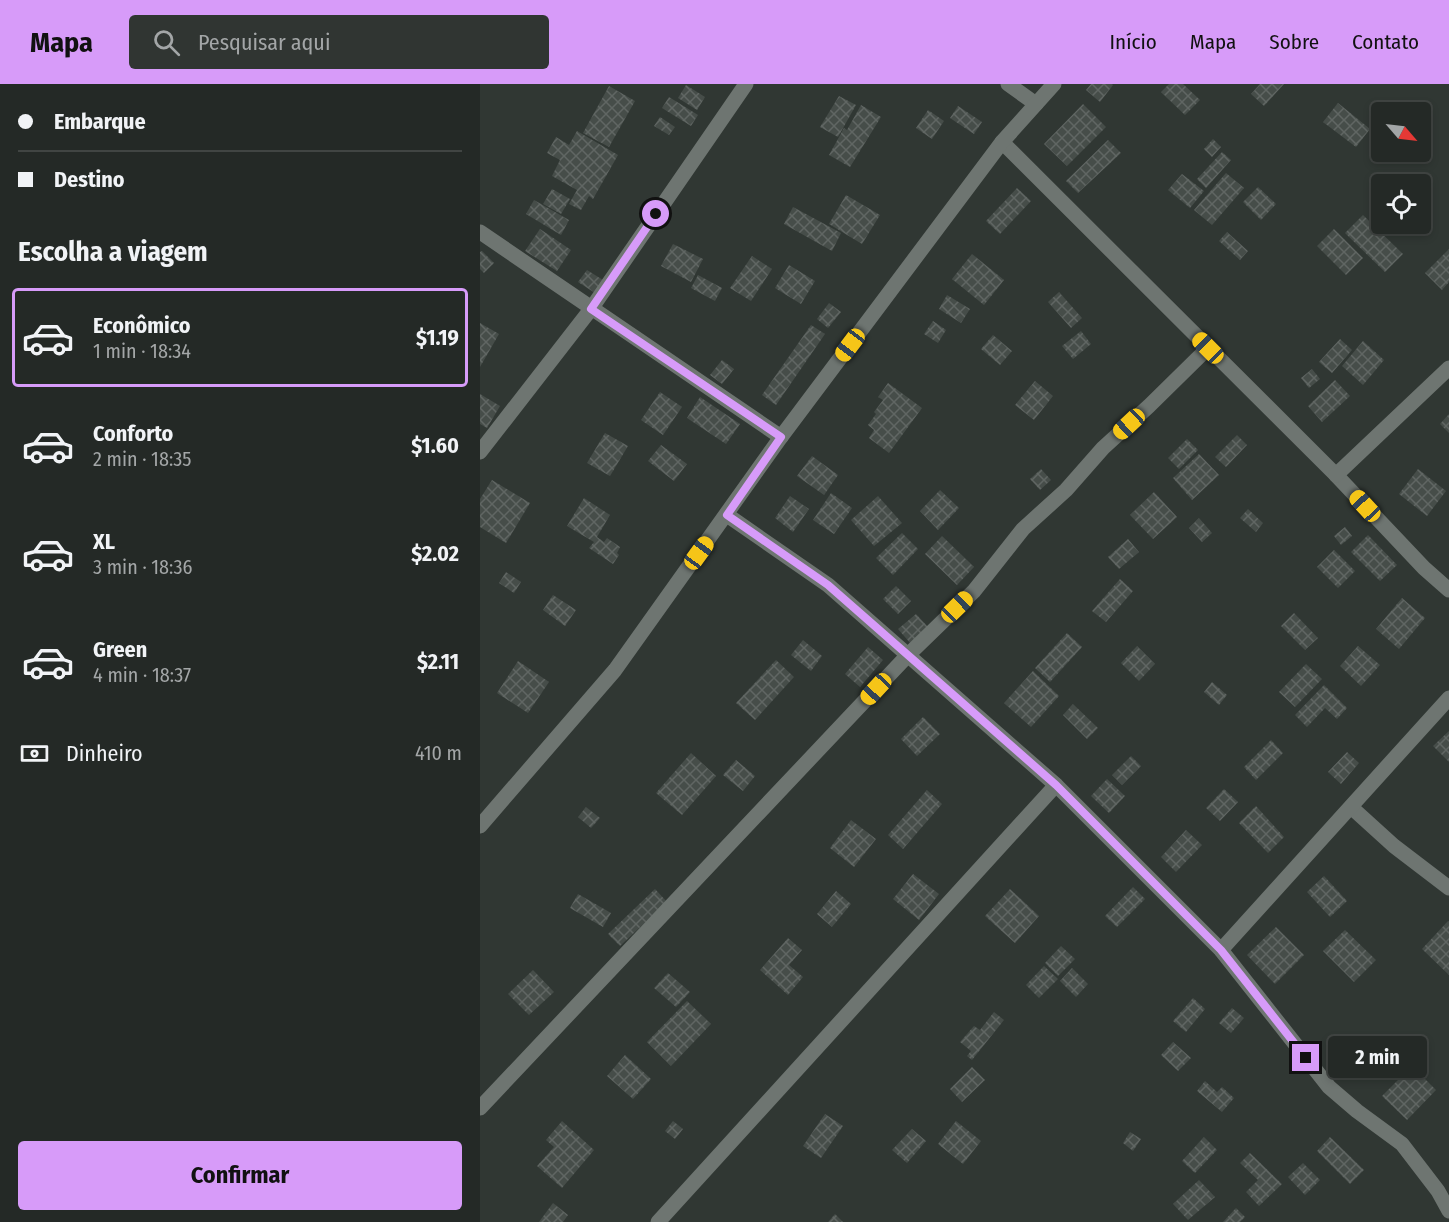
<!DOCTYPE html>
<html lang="pt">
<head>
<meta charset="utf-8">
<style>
	:root { --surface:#242926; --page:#303532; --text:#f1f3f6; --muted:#a3a6a7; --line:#414543; --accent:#d79bf9 }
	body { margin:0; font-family:"Fira Sans Condensed",sans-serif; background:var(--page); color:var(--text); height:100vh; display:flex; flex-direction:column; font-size:22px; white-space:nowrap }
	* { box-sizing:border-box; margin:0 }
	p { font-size:20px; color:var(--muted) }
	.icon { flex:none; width:33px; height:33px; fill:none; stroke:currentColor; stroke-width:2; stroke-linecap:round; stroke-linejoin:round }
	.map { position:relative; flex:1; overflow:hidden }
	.sheet { display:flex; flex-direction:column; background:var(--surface); width:480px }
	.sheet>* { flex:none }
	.guide { display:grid; align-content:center; height:132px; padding:0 18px; background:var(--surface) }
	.needle { width:39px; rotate:118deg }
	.buttons { position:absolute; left:891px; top:18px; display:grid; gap:12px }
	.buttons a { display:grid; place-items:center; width:60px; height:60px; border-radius:6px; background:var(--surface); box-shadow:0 3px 9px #0003,0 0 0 2px var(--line); font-size:30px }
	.end { position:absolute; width:27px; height:27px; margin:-14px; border:8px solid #d79bf9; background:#111; box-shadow:0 0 0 3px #111 }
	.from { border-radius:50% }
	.bubble { position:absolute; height:42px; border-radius:6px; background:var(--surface); box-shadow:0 3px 9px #0003,0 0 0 2px var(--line); font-size:20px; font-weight:700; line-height:42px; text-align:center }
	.car { position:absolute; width:18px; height:36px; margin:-18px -9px; border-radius:8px; box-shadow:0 0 4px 2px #0007; background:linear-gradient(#f5c518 24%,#345 0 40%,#f5c518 0 76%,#345 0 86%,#f5c518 0) }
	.guide b { display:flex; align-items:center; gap:21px; height:57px; font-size:22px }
	.guide b+b { border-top:2px solid var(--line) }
	.guide i { width:15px; height:15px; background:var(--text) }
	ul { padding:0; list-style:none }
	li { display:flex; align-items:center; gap:18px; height:99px; margin:0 12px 9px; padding:0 6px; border:3px solid transparent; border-radius:6px }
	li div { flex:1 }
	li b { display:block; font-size:22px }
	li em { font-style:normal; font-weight:700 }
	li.selected { border-color:var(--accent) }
	li>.icon { width:54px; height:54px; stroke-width:1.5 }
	h2 { padding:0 18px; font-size:27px; line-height:72px }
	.pay { display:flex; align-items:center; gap:15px; height:66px; padding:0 18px; font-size:22px }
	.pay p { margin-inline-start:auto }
	.cta { display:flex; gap:12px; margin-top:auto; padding:12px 18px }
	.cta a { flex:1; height:69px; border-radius:6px; background:var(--accent); color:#111; font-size:24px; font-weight:700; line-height:69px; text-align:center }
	header { display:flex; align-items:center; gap:36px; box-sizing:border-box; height:84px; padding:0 30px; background:var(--accent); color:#111 }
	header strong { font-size:28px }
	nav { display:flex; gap:33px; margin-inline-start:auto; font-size:21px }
	.search { width:420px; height:54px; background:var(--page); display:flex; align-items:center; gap:15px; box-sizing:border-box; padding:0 21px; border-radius:6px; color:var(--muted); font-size:22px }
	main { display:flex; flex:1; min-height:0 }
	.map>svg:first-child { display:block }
</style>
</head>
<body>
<header>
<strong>Mapa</strong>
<div class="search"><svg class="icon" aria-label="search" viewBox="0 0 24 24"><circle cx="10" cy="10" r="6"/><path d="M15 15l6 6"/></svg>Pesquisar aqui</div>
<nav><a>Início</a><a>Mapa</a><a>Sobre</a><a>Contato</a></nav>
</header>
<main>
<section class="sheet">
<div class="guide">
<b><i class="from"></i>Embarque</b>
<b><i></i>Destino</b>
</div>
<h2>Escolha a viagem</h2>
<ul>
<li class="selected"><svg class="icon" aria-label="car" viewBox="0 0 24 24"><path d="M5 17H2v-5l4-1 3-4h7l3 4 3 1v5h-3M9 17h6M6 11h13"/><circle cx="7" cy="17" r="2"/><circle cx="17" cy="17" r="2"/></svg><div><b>Econômico</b><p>1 min · 18:34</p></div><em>$1.19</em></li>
<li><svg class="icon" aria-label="car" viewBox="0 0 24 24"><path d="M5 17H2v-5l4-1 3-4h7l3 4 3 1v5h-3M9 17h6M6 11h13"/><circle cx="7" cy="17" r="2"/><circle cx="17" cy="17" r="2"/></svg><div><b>Conforto</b><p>2 min · 18:35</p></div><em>$1.60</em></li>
<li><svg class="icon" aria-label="car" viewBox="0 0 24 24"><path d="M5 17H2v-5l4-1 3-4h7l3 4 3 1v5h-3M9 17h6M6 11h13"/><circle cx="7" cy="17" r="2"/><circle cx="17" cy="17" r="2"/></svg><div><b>XL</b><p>3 min · 18:36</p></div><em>$2.02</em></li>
<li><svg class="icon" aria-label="car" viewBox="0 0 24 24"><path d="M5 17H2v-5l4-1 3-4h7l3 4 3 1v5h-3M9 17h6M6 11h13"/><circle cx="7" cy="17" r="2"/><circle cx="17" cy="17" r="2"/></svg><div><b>Green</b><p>4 min · 18:37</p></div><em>$2.11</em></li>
</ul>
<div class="pay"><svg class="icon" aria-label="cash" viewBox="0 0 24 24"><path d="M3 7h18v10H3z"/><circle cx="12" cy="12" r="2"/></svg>Dinheiro<p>410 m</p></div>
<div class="cta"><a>Confirmar</a></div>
</section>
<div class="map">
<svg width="969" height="1138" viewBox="0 0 969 1138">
	<defs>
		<pattern id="building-cross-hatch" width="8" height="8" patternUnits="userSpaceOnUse" patternTransform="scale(1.5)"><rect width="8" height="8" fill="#464d49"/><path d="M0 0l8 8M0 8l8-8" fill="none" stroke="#606663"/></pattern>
	</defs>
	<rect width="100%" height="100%" fill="#303733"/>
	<!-- building -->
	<g fill="url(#building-cross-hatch)">
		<polygon points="611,0 632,0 633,1 620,18 606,6"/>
		<polygon points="689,0 703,0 720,16 705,31 681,8"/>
		<polygon points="780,0 804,0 784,22 771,10"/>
		<polygon points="206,1 225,13 217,26 198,14"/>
		<polygon points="129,2 155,17 129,63 103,49"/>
		<polygon points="359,12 376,21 358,53 340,43"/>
		<polygon points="189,13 218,31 211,42 182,24"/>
		<polygon points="858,19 890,45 876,63 843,38"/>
		<polygon points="603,20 626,43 587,82 564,60"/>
		<polygon points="381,21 401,33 370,83 349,71 364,44 367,46"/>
		<polygon points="478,22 502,38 494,50 470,34"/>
		<polygon points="448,26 464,37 452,55 436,44"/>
		<polygon points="180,33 195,43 189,51 174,42"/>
		<polygon points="97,47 138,71 113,115 109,112 101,126 89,120 97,106 72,92 80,76 67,69 76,53 89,61"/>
		<polygon points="733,55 741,63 732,73 724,65"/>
		<polygon points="628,56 641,69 598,109 586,97"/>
		<polygon points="742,68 751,76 726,104 717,95"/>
		<polygon points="746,89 764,104 732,141 714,126"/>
		<polygon points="702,90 724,107 710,124 688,106"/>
		<polygon points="778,103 796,120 781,136 763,118"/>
		<polygon points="537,104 551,117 520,150 506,137"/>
		<polygon points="72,105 90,115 81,130 63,120"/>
		<polygon points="366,111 400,131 382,160 349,140"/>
		<polygon points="54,116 89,136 81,151 46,130"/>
		<polygon points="313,123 361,149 352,167 304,140"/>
		<polygon points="883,131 923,170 905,188 865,149"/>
		<polygon points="60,145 91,166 77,187 45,167"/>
		<polygon points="854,145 883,174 866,191 837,162"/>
		<polygon points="747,148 768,167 760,176 739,157"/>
		<polygon points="193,160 223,175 211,198 181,182"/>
		<polygon points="969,165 969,198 962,206 945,189"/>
		<polygon points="2,167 14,179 4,189 0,185 0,168"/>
		<polygon points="492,170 524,196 504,221 472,195"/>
		<polygon points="272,172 292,185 271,217 250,204"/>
		<polygon points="309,181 335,197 321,220 295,204"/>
		<polygon points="107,186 123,196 115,209 98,198"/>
		<polygon points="218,191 242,204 235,217 211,204"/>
		<polygon points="579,208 602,234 591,244 568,218"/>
		<polygon points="467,211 490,225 481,239 459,225"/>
		<polygon points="349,219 361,228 348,244 337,235"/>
		<polygon points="453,237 466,246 458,259 444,250"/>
		<polygon points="0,239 19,250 0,283"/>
		<polygon points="331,241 345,250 296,321 282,311"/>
		<polygon points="601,247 611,260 593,275 582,262"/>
		<polygon points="513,251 532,267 520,281 501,265"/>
		<polygon points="860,255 872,266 852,289 839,278"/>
		<polygon points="883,257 904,276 883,301 862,282"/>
		<polygon points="242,276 254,285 242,300 230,291"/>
		<polygon points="832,285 840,295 829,304 821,294"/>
		<polygon points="855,296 870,312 842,338 828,322"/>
		<polygon points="555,297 573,312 554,336 535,321"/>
		<polygon points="408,299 442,324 409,369 389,354 394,346 388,341 396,330 394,328 403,316 398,313"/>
		<polygon points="180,308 202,323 183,351 161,336"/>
		<polygon points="0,310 20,322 7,344 0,340"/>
		<polygon points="220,313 260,340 246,360 207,334"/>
		<polygon points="969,330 969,349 960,340"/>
		<polygon points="125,349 148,362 130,392 107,379"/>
		<polygon points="757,351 767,361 746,383 735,373"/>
		<polygon points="707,355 718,366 699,385 688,374"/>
		<polygon points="181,361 207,380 194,397 168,377"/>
		<polygon points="719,370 739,391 712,416 693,394"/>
		<polygon points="332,372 358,391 344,411 317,392"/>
		<polygon points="561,385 571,396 560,406 550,395"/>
		<polygon points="938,385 966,407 947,432 919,410"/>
		<polygon points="12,396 50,419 26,459 0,443 0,415"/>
		<polygon points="460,406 479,424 458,446 440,427"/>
		<polygon points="674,408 697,433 673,455 650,431"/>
		<polygon points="351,409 372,424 354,450 333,436"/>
		<polygon points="310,412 329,425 313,448 295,434"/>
		<polygon points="398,412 422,439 394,462 371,436"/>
		<polygon points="104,414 130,431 117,453 124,458 127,454 140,463 137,469 139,471 133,480 109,464 114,458 87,442"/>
		<polygon points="768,425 783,439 776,448 760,434"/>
		<polygon points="719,434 732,449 722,458 709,444"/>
		<polygon points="865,443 872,452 861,461 854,452"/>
		<polygon points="422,449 438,465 413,491 396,474"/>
		<polygon points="888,451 917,481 900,497 871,468"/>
		<polygon points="462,452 494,483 477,501 445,470"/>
		<polygon points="648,455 659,468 639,485 628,473"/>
		<polygon points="854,466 875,487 858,504 837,483"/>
		<polygon points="26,488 41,498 34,509 19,499"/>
		<polygon points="640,495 653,507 626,538 612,527"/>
		<polygon points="416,502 431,517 418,530 403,515"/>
		<polygon points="73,511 96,526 85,542 63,526"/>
		<polygon points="922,514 945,534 919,565 896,545"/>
		<polygon points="814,529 838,554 825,566 801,542"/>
		<polygon points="436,530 449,544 431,560 418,545"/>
		<polygon points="587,549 602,563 570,598 555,584"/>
		<polygon points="323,556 342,572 331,587 311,571"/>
		<polygon points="657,562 675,580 659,597 641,579"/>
		<polygon points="878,562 900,581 881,602 860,582"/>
		<polygon points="388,563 403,576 380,603 365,590"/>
		<polygon points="296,576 314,593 275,636 256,619"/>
		<polygon points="38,577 69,598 48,629 17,609"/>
		<polygon points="826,580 842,595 815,623 799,608"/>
		<polygon points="553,587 579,612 551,643 524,619"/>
		<polygon points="732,598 747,611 739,621 724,608"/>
		<polygon points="844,601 867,624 857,635 845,624 827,643 815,631"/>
		<polygon points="593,620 618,644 607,655 583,631"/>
		<polygon points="443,633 460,650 437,672 421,655"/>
		<polygon points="969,647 969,678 953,662"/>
		<polygon points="791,656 803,669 776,696 764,683"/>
		<polygon points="867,668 879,679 861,700 848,688"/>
		<polygon points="211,669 236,692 202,731 176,709"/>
		<polygon points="651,672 661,682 642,701 632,691"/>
		<polygon points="256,676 275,692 263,707 243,691"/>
		<polygon points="627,695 645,712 629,729 611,712"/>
		<polygon points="744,705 758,718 740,737 726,724"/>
		<polygon points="447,706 462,720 423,765 408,751"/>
		<polygon points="776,722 804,753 788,769 759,739"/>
		<polygon points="106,723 120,734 111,744 98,733"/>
		<polygon points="371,736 396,755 374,783 350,764"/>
		<polygon points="706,746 722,761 696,788 681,773"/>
		<polygon points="433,790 459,810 439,836 413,815"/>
		<polygon points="844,792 867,817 850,833 827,808"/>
		<polygon points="653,803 665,815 637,843 625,832"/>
		<polygon points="175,805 187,818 140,862 128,850"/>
		<polygon points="530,805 559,832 535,859 505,832"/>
		<polygon points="356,807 371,820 352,843 337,830"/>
		<polygon points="98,810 131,829 123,843 90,824"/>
		<polygon points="968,837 969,838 969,891 942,865"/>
		<polygon points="796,843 824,871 795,900 767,871"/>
		<polygon points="865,846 896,876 874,898 843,867"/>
		<polygon points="308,854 322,866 309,881 323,893 308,911 280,886"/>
		<polygon points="581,862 595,875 578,892 565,879"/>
		<polygon points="564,882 578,895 559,914 546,901"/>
		<polygon points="592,884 608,900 596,913 580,897"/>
		<polygon points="53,886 74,908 49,931 28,910"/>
		<polygon points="188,889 210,908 196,923 174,904"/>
		<polygon points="713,914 725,925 706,948 693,937"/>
		<polygon points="207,917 231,940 191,982 167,958"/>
		<polygon points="752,924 764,934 751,949 739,939"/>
		<polygon points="514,928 524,936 492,976 487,972 491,967 480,958 494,942 500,946"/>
		<polygon points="693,958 711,974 698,987 681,971"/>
		<polygon points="145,971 171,995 153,1015 127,992"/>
		<polygon points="932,982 956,1006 927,1036 902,1012"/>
		<polygon points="492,983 505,996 482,1018 470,1005"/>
		<polygon points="725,997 737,1008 742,1003 754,1014 742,1028 717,1007"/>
		<polygon points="345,1030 363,1042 341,1074 323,1062"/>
		<polygon points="82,1037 114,1066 82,1104 57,1082 74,1063 66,1056"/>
		<polygon points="193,1037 203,1045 195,1055 185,1047"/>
		<polygon points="476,1037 501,1057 483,1080 458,1060"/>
		<polygon points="432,1045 446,1057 427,1079 412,1066"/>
		<polygon points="650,1048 661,1055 653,1067 643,1059"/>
		<polygon points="724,1053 737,1066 715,1089 702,1077"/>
		<polygon points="850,1053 884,1086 870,1100 837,1067"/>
		<polygon points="770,1069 802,1100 779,1122 766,1108 778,1096 760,1079"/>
		<polygon points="823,1079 840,1096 825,1111 808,1093"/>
		<polygon points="719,1096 735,1113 708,1136 693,1120"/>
		<polygon points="73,1119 88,1131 83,1138 59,1138"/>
		<polygon points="756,1124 765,1133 760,1138 743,1138"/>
		<polygon points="355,1130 363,1138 348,1138"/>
	</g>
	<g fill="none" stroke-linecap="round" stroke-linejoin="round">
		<!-- minor -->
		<g stroke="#6e7571" stroke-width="15">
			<polyline points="528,0 556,20"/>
			<polyline points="522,58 856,391 944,484 969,506"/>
			<polyline points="0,148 301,353"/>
			<polyline points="0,368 111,225 266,0"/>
			<polyline points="856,391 969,284"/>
			<polyline points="247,431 348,501 576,701 741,866 849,1003 877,1027 922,1060 958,1107 969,1127"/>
			<polyline points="871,723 914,762 969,804"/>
			<polyline points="0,742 135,586 301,353 522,58 574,0"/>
			<polyline points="741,866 969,614"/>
			<polyline points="0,1024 428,571 494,507 543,445 586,406 623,364 669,322 728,264"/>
			<polyline points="178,1138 576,701"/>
		</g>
	</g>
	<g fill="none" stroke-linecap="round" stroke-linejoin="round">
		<!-- route -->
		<polyline stroke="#d79bf9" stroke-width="8" points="176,130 111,225 301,353 247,431 348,501 576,701 741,866 826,974"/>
	</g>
</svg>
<div class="buttons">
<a><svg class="needle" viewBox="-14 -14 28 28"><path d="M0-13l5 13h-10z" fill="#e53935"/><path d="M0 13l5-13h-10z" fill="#a3a6a7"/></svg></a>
<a><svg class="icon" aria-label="locate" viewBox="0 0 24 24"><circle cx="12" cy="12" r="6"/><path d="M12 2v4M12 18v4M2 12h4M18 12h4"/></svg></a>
</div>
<i class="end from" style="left:176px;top:130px"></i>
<i class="end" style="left:826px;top:974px"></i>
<div class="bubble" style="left:848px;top:952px;width:99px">2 min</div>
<i class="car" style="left:370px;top:261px;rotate:217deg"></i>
<i class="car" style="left:728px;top:264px;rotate:315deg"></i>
<i class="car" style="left:649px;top:340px;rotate:227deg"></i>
<i class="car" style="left:885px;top:422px;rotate:317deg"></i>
<i class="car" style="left:219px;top:469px;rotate:36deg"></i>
<i class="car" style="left:477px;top:523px;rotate:46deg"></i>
<i class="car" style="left:396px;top:605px;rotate:223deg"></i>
</div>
</main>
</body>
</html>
